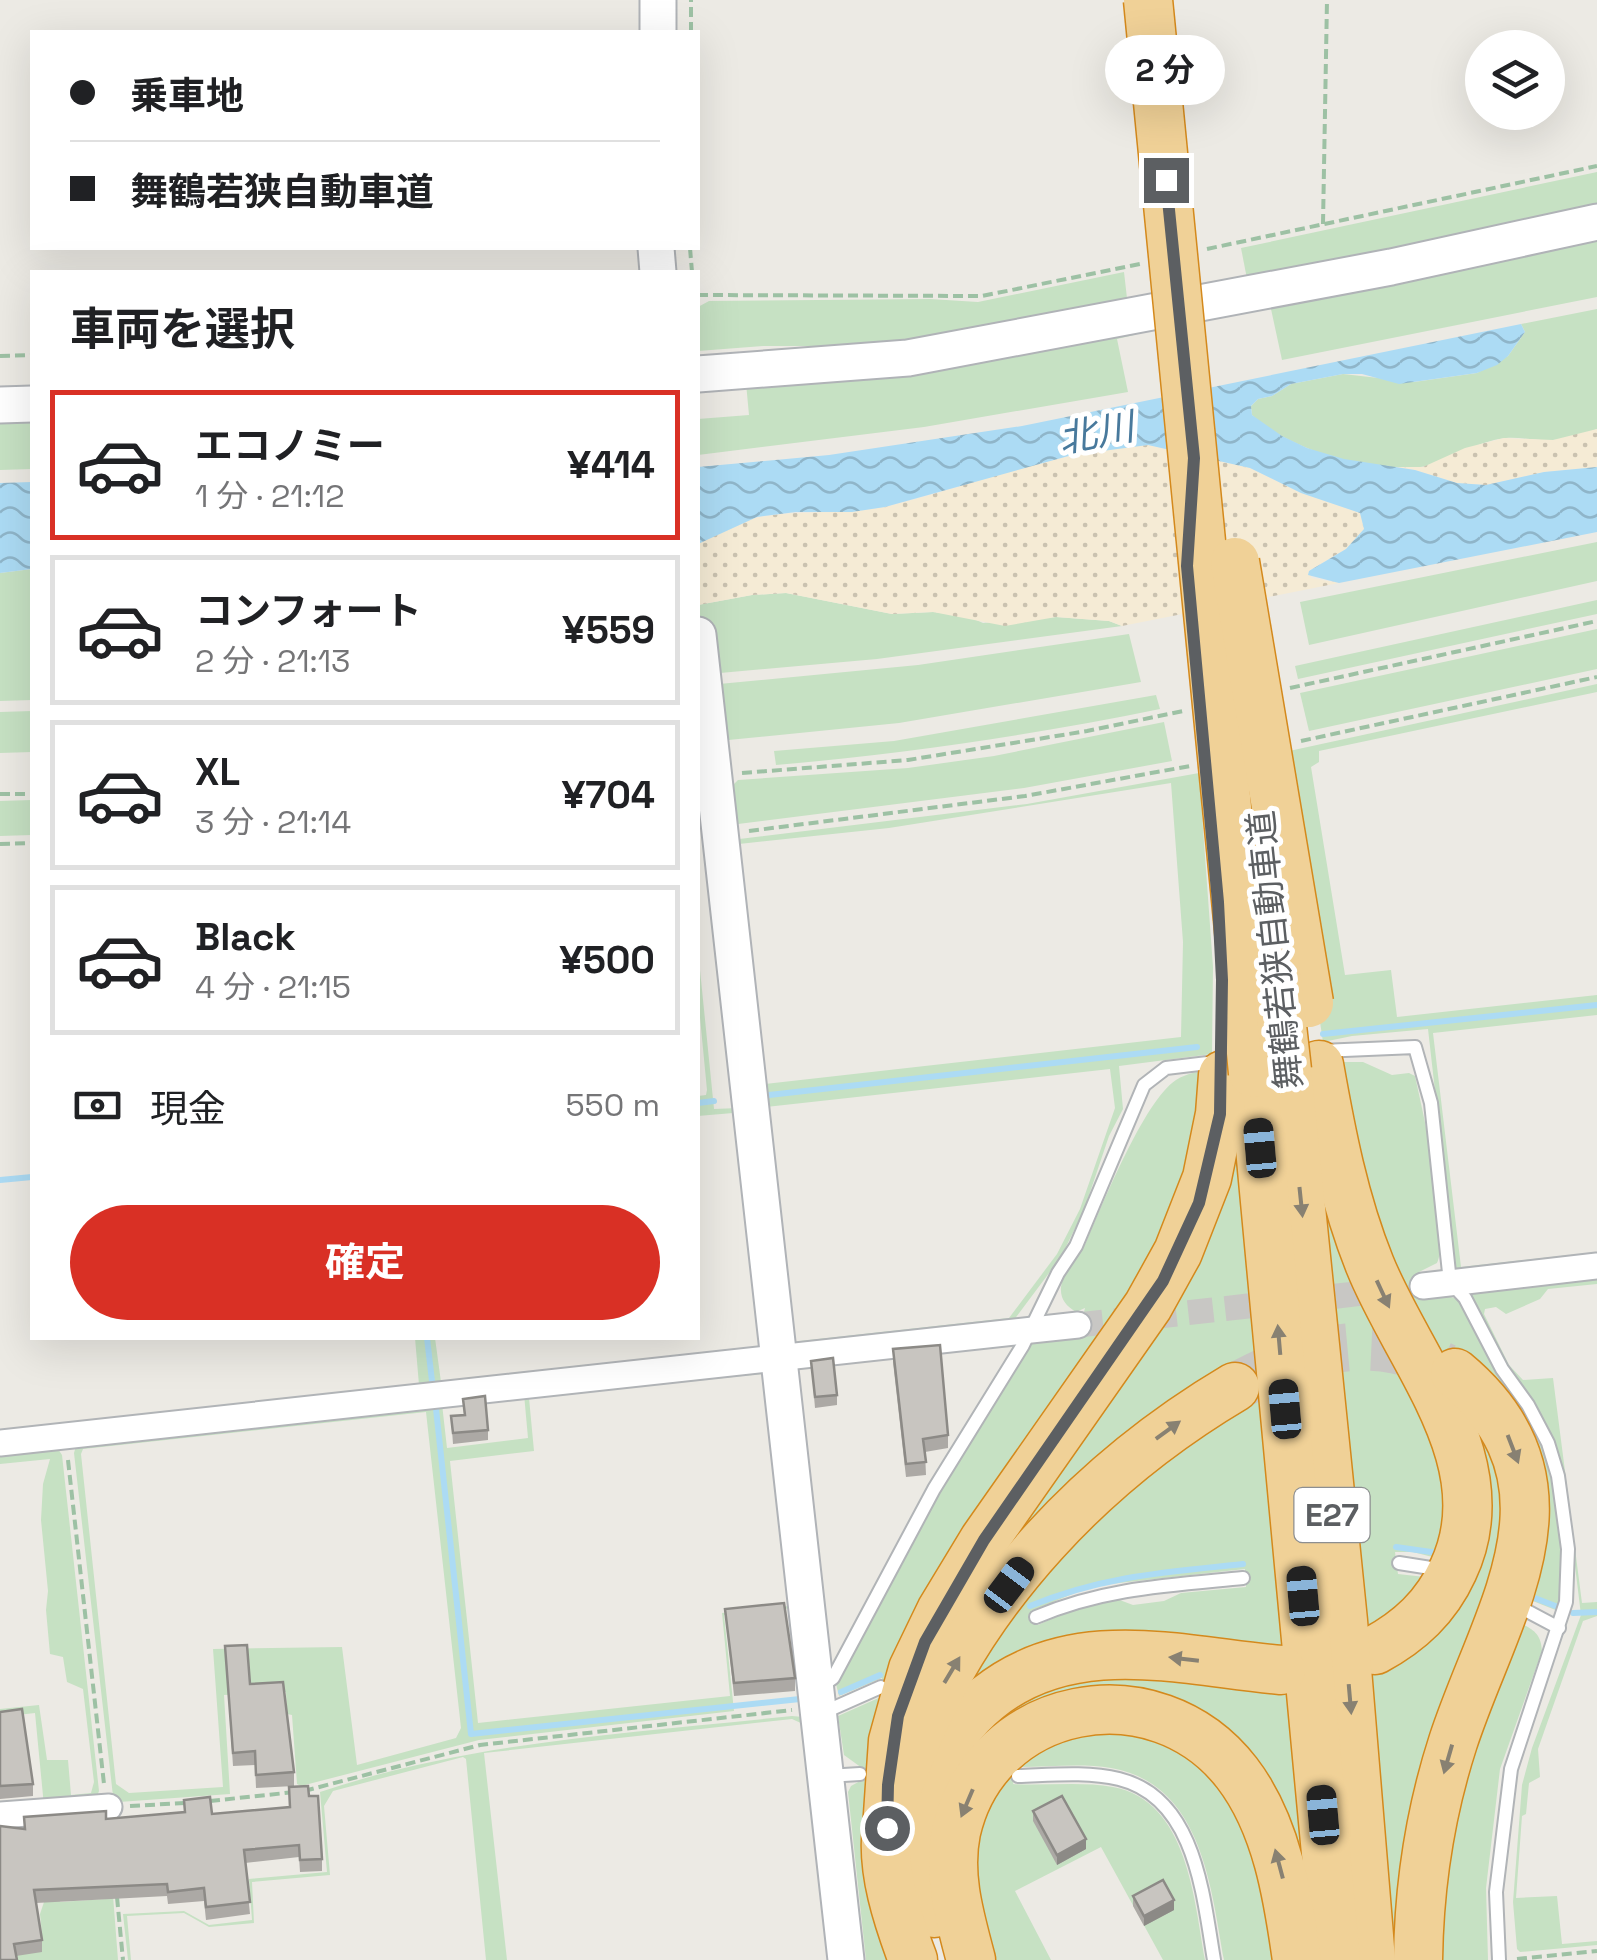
<!DOCTYPE html>
<html lang="ja">
<head>
<meta charset="utf-8">
<style>
	:root { --surface:#fff; --page:#f2f2f2; --text:#202124; --muted:#757577; --line:#e0e0e0; --accent:#d93025 }
	body { margin:0; font-family:"Space Grotesk","Noto Sans JP",sans-serif; background:var(--page); color:var(--text); height:100vh; display:flex; flex-direction:column; font-size:38px; white-space:nowrap }
	* { box-sizing:border-box; margin:0 }
	p { font-size:32px; color:var(--muted) }
	.icon { flex:none; width:55px; height:55px; fill:none; stroke:currentColor; stroke-width:2; stroke-linecap:round; stroke-linejoin:round }
	.map { position:relative; flex:1; overflow:hidden }
	.panel { position:absolute; left:30px; top:270px; width:670px; height:1070px; display:flex; flex-direction:column; background:var(--surface); border-radius:0px; box-shadow:0 10px 40px #0002 }
	.panel>* { flex:none }
	.banner { position:absolute; left:30px; top:30px; width:670px; height:220px; border-radius:0px; box-shadow:0 10px 40px #0002; display:grid; align-content:center; height:220px; padding:0 40px; background:var(--surface) }
	.buttons { position:absolute; left:1465px; top:30px; display:grid; gap:20px }
	.buttons a { display:grid; place-items:center; width:100px; height:100px; border-radius:50%; background:var(--surface); box-shadow:0 10px 40px #0002; font-size:50px }
	.end { position:absolute; width:45px; height:45px; margin:-22px; border:12px solid #5c5f62; background:#fff; box-shadow:0 0 0 5px #fff }
	.from { border-radius:50% }
	.bubble { position:absolute; height:70px; border-radius:35px; background:var(--surface); box-shadow:0 10px 40px #0002; font-size:32px; font-weight:700; line-height:70px; text-align:center }
	.car { position:absolute; width:30px; height:60px; margin:-30px -15px; border-radius:12px; box-shadow:0 0 8px 2px #0007; background:linear-gradient(#222 24%,#8ab4d8 0 40%,#222 0 76%,#8ab4d8 0 86%,#222 0) }
	.banner b { display:flex; align-items:center; gap:35px; height:95px; font-size:38px }
	.banner b+b { border-top:2px solid var(--line) }
	.banner i { width:25px; height:25px; background:var(--text) }
	ul { padding:0; list-style:none }
	li { display:flex; align-items:center; gap:30px; height:150px; margin:0 20px 15px; padding:0 20px; border:5px solid var(--line); border-radius:0px }
	li div { flex:1 }
	li b { display:block; font-size:38px }
	li em { font-style:normal; font-weight:700 }
	li.selected { border-color:var(--accent) }
	li>.icon { width:90px; height:90px; stroke-width:1.5 }
	h2 { padding:0 40px; font-size:45px; line-height:120px }
	.pay { display:flex; align-items:center; gap:25px; height:110px; padding:0 40px; font-size:38px }
	.pay p { margin-inline-start:auto }
	.cta { display:flex; gap:20px; margin-top:auto; padding:20px 40px }
	.cta a { flex:1; height:115px; border-radius:60px; background:var(--accent); color:#fff; font-size:40px; font-weight:700; line-height:115px; text-align:center }
	.map>svg:first-child { display:block }
</style>
</head>
<body>
<div class="map">
<svg width="1597" height="1960" viewBox="0 0 1597 1960">
	<defs>
		<pattern id="sand-dots" width="8" height="8" patternUnits="userSpaceOnUse" patternTransform="scale(2.5)"><rect width="8" height="8" fill="#f5ebd5"/><path d="M2 2h.1M6 6h.1" fill="none" stroke="#cac2b0" stroke-width="1.8" stroke-linecap="round"/></pattern>
		<pattern id="water-waves" width="16" height="10" patternUnits="userSpaceOnUse" patternTransform="scale(2.5)"><rect width="16" height="10" fill="#acdbf4"/><path d="M0 5q4-4 8 0t8 0" fill="none" stroke="#8fb5c9"/></pattern>
	</defs>
	<rect width="100%" height="100%" fill="#eceae4"/>
	<!-- green -->
	<g fill="#c6e1c3" fill-rule="evenodd">
		<polygon points="1597,172 1597,213 1248,284 1241,248"/>
		<polygon points="1597,231 1597,297 1282,360 1271,309 1255,311 1253,301"/>
		<polygon points="1124,272 1128,307 905,346 763,346 698,351 698,307 709,301 930,299 978,302"/>
		<path d="M1597,309v120c-14,5 -30,11 -45,11 -15,1 -31,-3 -46,-2 -30,3 -52,22 -80,28 -50,10 -137,-16 -174,-51l-1,-9 7,-7 14,-3 19,-12 52,-10 71,8 63,-9 31,-17 17,-24 -4,-8z"/>
		<polygon points="1132,325 1134,335 1117,339 1128,392 924,427 698,455 698,419 749,415 746,383"/>
		<polygon points="32,415 32,469 0,470 0,416"/>
		<polygon points="1597,542 1597,581 1309,645 1300,602"/>
		<polygon points="32,569 32,700 0,701 0,573"/>
		<polygon points="786,593 892,614 933,612 967,616 983,623 1056,617 1109,621 1122,626 877,659 698,675 698,605 752,595"/>
		<polygon points="1597,600 1597,614 1298,679 1295,666"/>
		<polygon points="1597,629 1597,669 1309,731 1300,693"/>
		<polygon points="1129,634 1141,682 899,723 698,743 698,686 918,665"/>
		<polygon points="1597,684 1597,692 1319,751 1319,762 1311,767 1345,975 1391,970 1397,1017 1597,995 1597,1015 1433,1033 1461,1267 1597,1252 1597,1257 1458,1272 1455,1267 1428,1029 1352,1036 1323,1042 1280,753"/>
		<path d="M1156,695l4,14c-128,26 -254,45 -384,56l-2,-14 120,-10z"/>
		<polygon points="32,711 32,752 0,753 0,712"/>
		<polygon points="1164,722 1172,761 1024,788 730,825 726,792 738,780 908,768 994,756"/>
		<path d="M1199,773l14,194 -1,87 -93,12 4,43 -14,27 -25,74 -23,47 -50,67 -220,25 -60,-509 296,-36zM1171,783l12,159 -2,95 -416,47 -26,-240 150,-16zM1110,1069l5,39 -35,101 -23,45 -48,64 -218,24 -25,-235z"/>
		<polygon points="32,800 32,835 0,836 0,801"/>
		<polygon points="698,950 714,1109 738,1108 764,1349 0,1431 419,1385 415,1338 435,1338 441,1382 760,1346 733,1113 698,1116 698,1096 706,1095 707,1090 698,997"/>
		<path d="M1329,1062h34l29,13 17,-2 6,3c8,37 36,156 22,187l-18,9 7,23 16,-1 18,6c63,103 121,183 98,311l-35,-14 14,-77 -130,-200z"/>
		<path d="M1213,1070l-22,125 -174,274 -118,491h-33l-18,-168 3,-6 11,-6v-12l-18,-13 -6,-39 45,-20 -1,-18 -43,18 -3,-12 70,-134 125,-211h46l8,-31 -9,4c-10,-6 -16,-13 -15,-25 2,-17 20,-31 26,-47 16,-36 57,-139 89,-160 11,-7 24,-9 37,-10z"/>
		<polygon points="1316,1097 1444,1440 1444,1560 1413,1552 1395,1552 1398,1574 1425,1577 1446,1610 1452,1389 1512,1489 1408,1960 1388,1960"/>
		<path d="M1238,1126l78,769 -41,-79 -166,-120 -176,126 54,-107 172,-71 -205,72 37,-87 244,-255 -314,305zM1245,1569l1,18 -65,6 -17,8 -31,4 -16,-6 -50,13 -29,13 -7,-14 61,-25z"/>
		<polygon points="1597,1276 1597,1284 1548,1289 1540,1299 1506,1314 1496,1307 1485,1309 1484,1314 1509,1365 1523,1380 1553,1378 1582,1603 1597,1602 1597,1616 1583,1621 1538,1749 1540,1777 1529,1783 1526,1814 1522,1816 1516,1898 1557,1896 1562,1944 1597,1941 1597,1945 1520,1952 1517,1949 1513,1902 1522,1785 1532,1748 1581,1615 1566,1492 1469,1296 1470,1290"/>
		<path d="M767,1370l26,238 -69,7 10,96 -255,29 -178,46 -4,-2 -5,-69 -5,-1 -1,-22 -62,3 6,99 -111,8 -6,-6 -39,-343 2,-7 366,-42 5,44 81,-10 -4,-44zM762,1374l3,5 24,227 -67,7 8,83 -252,27 -28,-262 84,-10 -5,-53zM426,1412l35,316 -5,10 -99,27 -15,-118 -129,2 10,138 -94,6 -13,-9 -35,-330 2,-5z"/>
		<polygon points="58,1449 62,1455 99,1791 96,1799 44,1806 35,1713 0,1717 0,1709 39,1705 47,1760 68,1760 71,1795 91,1793 94,1782 83,1689 67,1682 63,1657 50,1654 46,1610 48,1591 41,1520 43,1484 50,1459 0,1464 0,1452"/>
		<path d="M1516,1621c16,8 25,11 26,30l-42,118 -14,119 2,72h-57l6,-96z"/>
		<path d="M792,1716l11,1v7l-11,-5 -308,34 23,207h-21l-20,-201 -3,-2 -130,34 -9,15 6,69 -78,7 2,41 -45,4 -25,-14 -57,3 4,44h-3l-5,-46 61,-3 25,14 43,-5 -3,-41 78,-7 -7,-80c152,-51 313,-59 472,-76z"/>
		<path d="M1145,1726l89,63 52,171h-62c-13,-73 -22,-176 -113,-192 -29,-5 -62,-1 -92,-1l-6,17c33,2 67,-3 100,3 75,14 81,113 92,173h-42l-62,-113 -86,44 36,69h-62l-9,-23 -8,-113 61,-81z"/>
		<polygon points="105,1870 111,1870 118,1960 17,1960 16,1938 42,1934 40,1914 46,1896 59,1892 60,1902 106,1899"/>
	</g>
	<!-- sand -->
	<g fill="url(#sand-dots)">
		<polygon points="1597,429 1597,467 1544,472 1486,485 1457,483 1415,470 1381,467 1423,467 1465,448 1504,438 1553,440"/>
		<path d="M1148,445l102,23 51,25 59,20 4,16 -18,20 -36,21 1,8 28,5 -217,43 -13,-5 -53,-4 -51,9 -72,-14 -41,2 -106,-21 -34,2 -54,10v-61c19,-10 41,-23 62,-27 43,-8 86,-1 129,-11 86,-21 170,-56 259,-61z"/>
	</g>
	<!-- water -->
	<g fill="url(#water-waves)">
		<polygon points="1521,324 1525,332 1508,356 1497,365 1477,373 1399,384 1362,374 1343,374 1291,384 1272,396 1258,399 1251,406 1252,415 1282,436 1307,448 1344,459 1415,470 1457,483 1486,485 1544,472 1597,467 1597,532 1339,583 1308,575 1309,571 1346,549 1364,529 1360,513 1301,493 1250,468 1148,445 1072,455 885,507 852,512 796,512 757,517 698,544 698,467 829,455 1022,426"/>
		<polygon points="32,482 32,569 0,573 0,483"/>
	</g>
	<g fill="none" stroke-linecap="round" stroke-linejoin="round">
		<!-- stream -->
		<g stroke="#acdbf4" stroke-width="6">
			<polyline points="1323,1034 1597,1005"/>
			<polyline points="769,1095 1197,1047"/>
			<polyline points="698,1103 714,1101"/>
			<polyline points="0,1180 32,1177"/>
			<polyline points="427,1338 432,1381"/>
			<polyline points="436,1409 471,1734 800,1699"/>
			<polyline points="1396,1547 1438,1553"/>
			<polyline points="1527,1595 1558,1607"/>
			<path d="M1030,1606c73,-30 136,-34 213,-42"/>
			<polyline points="1573,1613 1597,1612"/>
			<polyline points="841,1692 880,1675"/>
		</g>
		<!-- street-tunnel -->
		<polyline stroke="#c8c7c4" stroke-width="25" stroke-dasharray="25 12" stroke-linecap="butt" points="1078,1325 1391,1290"/>
		<!-- highway-tunnel -->
		<path stroke="#c8c7c4" stroke-width="48" stroke-dasharray="48 24" stroke-linecap="butt" d="M1235,1387c71,-38 134,-58 210,-20"/>
		<!-- lane casing -->
		<g stroke="#b1b4b7" stroke-width="16">
			<g id="lane">
				<polyline points="1321,1051 1415,1047 1431,1103 1450,1282 1465,1298 1502,1369 1528,1405 1548,1443 1558,1476 1568,1549 1566,1602 1511,1769 1496,1892 1499,1960"/>
				<polyline points="1399,1563 1437,1569"/>
				<polyline points="1527,1611 1559,1628"/>
				<path d="M1036,1617c67,-29 135,-32 207,-39"/>
				<polyline points="822,1686 833,1678 934,1489 1023,1345 1058,1273 1076,1246 1144,1085 1166,1068 1216,1062"/>
				<polyline points="820,1714 881,1687"/>
				<polyline points="827,1776 860,1774"/>
				<path d="M1018,1776c32,-1 69,-5 101,3 77,19 84,117 95,181"/>
			</g>
		</g>
		<!-- street casing -->
		<g stroke="#b1b4b7" stroke-width="29">
			<g id="street">
				<polyline points="1423,1286 1597,1266"/>
				<polyline points="0,1443 1078,1325"/>
				<polyline points="0,1815 109,1807"/>
			</g>
		</g>
		<!-- secondary casing -->
		<g stroke="#b0b3b7" stroke-width="39">
			<g id="secondary">
				<polyline points="658,32 658,0"/>
				<polyline points="656,248 658,272"/>
				<polyline points="698,374 908,358 1391,267 1597,222"/>
				<polyline points="0,405 32,404"/>
				<polyline points="698,635 846,1960"/>
			</g>
		</g>
		<!-- highway casing -->
		<g stroke="#d4891c" stroke-width="51">
			<g id="highway">
				<path d="M1319,1065c12,68 25,136 51,200 38,95 134,198 83,305 -17,37 -43,61 -78,80"/>
				<polyline points="1287,1070 1343,1621 1371,1960"/>
				<polyline points="1253,1073 1336,1960"/>
				<polyline points="887,1829 893,1741 913,1669 941,1611 984,1540 1148,1306 1178,1252 1207,1178 1220,1114 1223,1075"/>
				<path d="M934,1913c-18,-42 -17,-92 -2,-134 10,-32 30,-60 56,-81 86,-69 193,-37 293,-28"/>
				<path d="M913,1960c-15,-40 -32,-90 -26,-133 4,-28 16,-54 26,-79 61,-153 182,-278 322,-361"/>
				<path d="M971,1960c-11,-42 -24,-84 -15,-128 30,-133 199,-165 281,-59 40,52 51,123 60,187"/>
				<path d="M1418,1960c1,-74 12,-147 35,-218 42,-129 137,-257 2,-369"/>
			</g>
		</g>
		<!-- path -->
		<g stroke="#9dc1a4" stroke-width="4" stroke-dasharray="10 5" stroke-linecap="butt">
			<polyline points="691,32 691,0"/>
			<polyline points="1323,224 1327,0"/>
			<polyline points="690,248 692,272"/>
			<polyline points="1207,249 1597,166"/>
			<polyline points="698,295 982,296 1140,264"/>
			<polyline points="0,356 32,355"/>
			<polyline points="1290,688 1597,621"/>
			<polyline points="1301,741 1597,677"/>
			<polyline points="742,773 908,760 1087,731 1183,711"/>
			<polyline points="0,794 32,794"/>
			<polyline points="749,831 1025,796 1190,766"/>
			<polyline points="0,844 32,843"/>
			<polyline points="68,1460 104,1784"/>
			<polyline points="304,1791 480,1745 792,1710"/>
			<polyline points="210,1801 295,1792"/>
			<polyline points="130,1806 185,1803"/>
			<polyline points="117,1897 123,1960"/>
			<polyline points="1517,1959 1597,1951"/>
		</g>
		<!-- lane -->
		<use href="#lane" stroke="#fff" stroke-width="12"/>
		<!-- street -->
		<use href="#street" stroke="#fff" stroke-width="25"/>
		<!-- secondary -->
		<use href="#secondary" stroke="#fff" stroke-width="35"/>
		<!-- highway -->
		<use href="#highway" stroke="#f0d197" stroke-width="48"/>
		<!-- highway-bridge casing -->
		<g stroke="#d4891c" stroke-width="51" stroke-linecap="butt">
			<g id="highway-bridge">
				<polyline points="1148,0 1253,1073"/>
				<polyline points="1235,562 1309,1003"/>
				<polyline points="1275,964 1287,1070"/>
			</g>
		</g>
		<!-- highway-bridge -->
		<use href="#highway-bridge" stroke="#f0d197" stroke-width="48"/>
	</g>
	<!-- wall -->
	<g fill="#aca9a5">
		<polygon points="893,1349 948,1435 948,1448 925,1452 926,1475 906,1477 893,1362"/>
		<polygon points="811,1361 837,1395 837,1405 815,1408"/>
		<polygon points="463,1399 488,1430 488,1440 453,1444 451,1416 464,1415"/>
		<polygon points="725,1609 795,1678 795,1691 734,1696"/>
		<polygon points="225,1646 250,1684 294,1772 294,1786 256,1788 255,1765 233,1766"/>
		<polygon points="0,1712 33,1784 33,1796 0,1799"/>
		<polygon points="309,1796 322,1859 322,1871 300,1872 299,1857 245,1863 250,1914 206,1920 204,1901 168,1904 167,1896 36,1903 42,1940 42,1952 16,1956 0,1960 24,1829 106,1819 184,1812 184,1800 212,1814 290,1807"/>
		<polygon points="1033,1811 1086,1849 1057,1865 1033,1821"/>
		<polygon points="1133,1896 1174,1910 1144,1926 1133,1906"/>
	</g>
	<!-- shaded-wall -->
	<g fill="#8c8a86">
		<polygon points="1086,1839 1086,1849 1057,1865 1057,1855"/>
		<polygon points="1174,1900 1174,1910 1144,1926 1144,1916"/>
	</g>
	<!-- building -->
	<g fill="#c8c5c0" stroke="#8c8a86" stroke-width="2.5">
		<polygon points="940,1345 948,1435 923,1439 926,1462 906,1464 893,1349"/>
		<polygon points="833,1358 837,1395 815,1397 811,1361"/>
		<polygon points="485,1396 488,1430 453,1433 451,1416 465,1415 463,1399"/>
		<polygon points="784,1603 795,1678 734,1683 725,1609"/>
		<polygon points="247,1645 250,1684 283,1682 294,1772 256,1775 255,1751 233,1753 225,1646"/>
		<polygon points="22,1709 33,1784 0,1786 0,1712"/>
		<polygon points="308,1786 309,1796 318,1796 322,1859 300,1860 299,1845 244,1850 250,1902 206,1907 204,1888 168,1892 167,1884 34,1890 42,1940 14,1944 17,1960 0,1960 0,1826 25,1829 24,1817 106,1811 106,1819 185,1812 184,1800 210,1797 212,1814 290,1807 289,1787"/>
		<polygon points="1062,1796 1086,1839 1057,1855 1033,1811"/>
		<polygon points="1163,1880 1174,1900 1144,1916 1133,1896"/>
	</g>
	<!-- one-way arrows -->
	<defs><path id="oneway-solid" d="M-6-.8H1V-3.2L6.5 0L1 3.2V.8H-6Z" transform="scale(2.5)"/></defs>
	<g fill="#888172">
		<use href="#oneway-solid" transform="translate(1301 1202) rotate(84)"/>
		<use href="#oneway-solid" transform="translate(1383 1294) rotate(65)"/>
		<use href="#oneway-solid" transform="translate(1279 1340) rotate(-95)"/>
		<use href="#oneway-solid" transform="translate(1168 1430) rotate(-36)"/>
		<use href="#oneway-solid" transform="translate(1513 1449) rotate(69)"/>
		<use href="#oneway-solid" transform="translate(1184 1659) rotate(-173)"/>
		<use href="#oneway-solid" transform="translate(952 1670) rotate(-59)"/>
		<use href="#oneway-solid" transform="translate(1350 1699) rotate(85)"/>
		<use href="#oneway-solid" transform="translate(1448 1759) rotate(106)"/>
		<use href="#oneway-solid" transform="translate(967 1803) rotate(113)"/>
		<use href="#oneway-solid" transform="translate(1279 1864) rotate(-105)"/>
	</g>
	<g fill="none" stroke-linecap="round" stroke-linejoin="round">
		<!-- route -->
		<polyline stroke="#5c5f62" stroke-width="12" points="887,1828 888,1785 898,1716 925,1642 984,1540 1163,1281 1199,1203 1220,1114 1222,980 1218,902 1187,566 1194,458 1166,180"/>
	</g>
	<g text-anchor="middle" dominant-baseline="central" stroke-width="10" stroke-linejoin="round" paint-order="stroke">
		<!-- shield labels -->
		<rect fill="#fff" stroke="#8d8f91" stroke-width="2.5" x="1294.5" y="1488" width="75" height="54" rx="8"/>
		<g font-size="32" font-weight="bold" fill="#5c5f62">
			<text x="1332" y="1515">E27</text>
		</g>
		<!-- street labels -->
		<g font-size="35" fill="#5c5f62" stroke="#fff">
			<text transform="translate(1275 950) rotate(-96)">舞鶴若狭自動車道</text>
		</g>
		<!-- water labels -->
		<g font-size="38" font-style="italic" fill="#48799c" stroke="#fff">
			<text transform="translate(1096 433) rotate(-11)">北川</text>
		</g>
	</g>
</svg>
<div class="buttons">
<a><svg class="icon" aria-label="layers" viewBox="0 0 24 24"><path d="M12 4l9 5-9 5-9-5zM3 14l9 5 9-5"/></svg></a>
</div>
<i class="end from" style="left:887px;top:1828px"></i>
<i class="end" style="left:1166px;top:180px"></i>
<div class="bubble" style="left:1105px;top:35px;width:120px">2 分</div>
<i class="car" style="left:1260px;top:1148px;rotate:355deg"></i>
<i class="car" style="left:1285px;top:1409px;rotate:355deg"></i>
<i class="car" style="left:1009px;top:1585px;rotate:37deg"></i>
<i class="car" style="left:1303px;top:1596px;rotate:355deg"></i>
<i class="car" style="left:1323px;top:1815px;rotate:355deg"></i>
<div class="banner">
<b><i class="from"></i>乗車地</b>
<b><i></i>舞鶴若狭自動車道</b>
</div>
<section class="panel">
<h2>車両を選択</h2>
<ul>
<li class="selected"><svg class="icon" aria-label="car" viewBox="0 0 24 24"><path d="M5 17H2v-5l4-1 3-4h7l3 4 3 1v5h-3M9 17h6M6 11h13"/><circle cx="7" cy="17" r="2"/><circle cx="17" cy="17" r="2"/></svg><div><b>エコノミー</b><p>1 分 · 21:12</p></div><em>¥414</em></li>
<li><svg class="icon" aria-label="car" viewBox="0 0 24 24"><path d="M5 17H2v-5l4-1 3-4h7l3 4 3 1v5h-3M9 17h6M6 11h13"/><circle cx="7" cy="17" r="2"/><circle cx="17" cy="17" r="2"/></svg><div><b>コンフォート</b><p>2 分 · 21:13</p></div><em>¥559</em></li>
<li><svg class="icon" aria-label="car" viewBox="0 0 24 24"><path d="M5 17H2v-5l4-1 3-4h7l3 4 3 1v5h-3M9 17h6M6 11h13"/><circle cx="7" cy="17" r="2"/><circle cx="17" cy="17" r="2"/></svg><div><b>XL</b><p>3 分 · 21:14</p></div><em>¥704</em></li>
<li><svg class="icon" aria-label="car" viewBox="0 0 24 24"><path d="M5 17H2v-5l4-1 3-4h7l3 4 3 1v5h-3M9 17h6M6 11h13"/><circle cx="7" cy="17" r="2"/><circle cx="17" cy="17" r="2"/></svg><div><b>Black</b><p>4 分 · 21:15</p></div><em>¥500</em></li>
</ul>
<div class="pay"><svg class="icon" aria-label="cash" viewBox="0 0 24 24"><path d="M3 7h18v10H3z"/><circle cx="12" cy="12" r="2"/></svg>現金<p>550 m</p></div>
<div class="cta"><a>確定</a></div>
</section>
</div>
</body>
</html>
